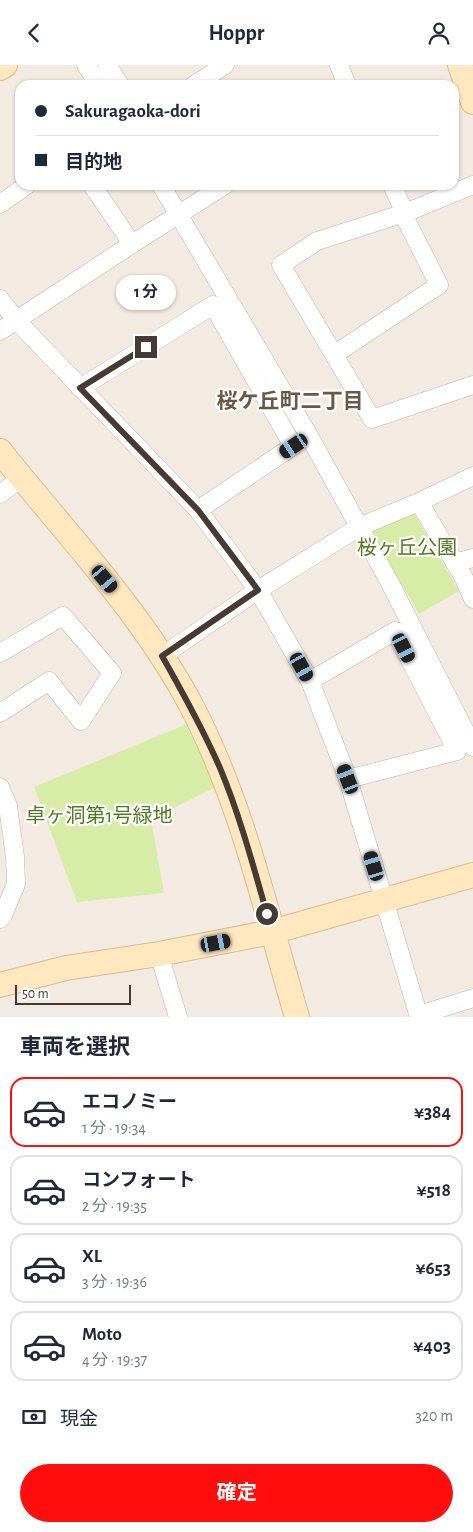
<!DOCTYPE html>
<html lang="ja">
<head>
<meta charset="utf-8">
<style>
	:root { --surface:#fff; --page:#f2f2f3; --text:#1f2937; --muted:#747a83; --line:#e0e1e3; --accent:#ff0e0d }
	body { margin:0; font-family:"Alegreya Sans","Noto Sans JP",sans-serif; background:var(--page); color:var(--text); height:100vh; display:flex; flex-direction:column; font-size:19px; white-space:nowrap }
	* { box-sizing:border-box; margin:0 }
	p { font-size:16px; color:var(--muted) }
	.icon { flex:none; width:28px; height:28px; fill:none; stroke:currentColor; stroke-width:2; stroke-linecap:round; stroke-linejoin:round }
	.map { position:relative; height:952px; overflow:hidden }
	.drawer { display:flex; flex-direction:column; background:var(--surface); flex:1 }
	.drawer>* { flex:none }
	.top-card { position:absolute; left:15px; top:15px; width:444px; height:110px; border-radius:15px; box-shadow:0 1px 4px #0004; display:grid; align-content:center; height:110px; padding:0 20px; background:var(--surface) }
	.scale { position:absolute; left:15px; bottom:12px; width:116px; box-sizing:border-box; padding-left:5px; border:2px solid #453b32; border-top:0; font-size:14px; line-height:18px; white-space:nowrap; color:#453b32; -webkit-text-stroke:4px #fff; paint-order:stroke }
	.end { position:absolute; width:22px; height:22px; margin:-11px; border:6px solid #453b32; background:#fff; box-shadow:0 0 0 2px #fff }
	.from { border-radius:50% }
	.bubble { position:absolute; height:35px; border-radius:18px; background:var(--surface); box-shadow:0 1px 4px #0004; font-size:16px; font-weight:700; line-height:35px; text-align:center }
	.car { position:absolute; width:15px; height:30px; margin:-15px -8px; border-radius:6px; box-shadow:0 0 4px 1px #0007; background:linear-gradient(#222 24%,#8ab4d8 0 40%,#222 0 76%,#8ab4d8 0 86%,#222 0) }
	.top-card b { display:flex; align-items:center; gap:18px; height:48px; font-size:19px }
	.top-card b+b { border-top:1px solid var(--line) }
	.top-card i { width:12px; height:12px; background:var(--text) }
	ul { padding:0; list-style:none }
	li { display:flex; align-items:center; gap:15px; height:70px; margin:0 10px 8px; padding:0 10px; border:2px solid var(--line); border-radius:15px }
	li div { flex:1 }
	li b { display:block; font-size:19px }
	li em { font-style:normal; font-weight:700 }
	li.on { border-color:var(--accent) }
	li>.icon { width:45px; height:45px; stroke-width:1.5 }
	h2 { padding:0 20px; font-size:22px; line-height:60px }
	.pay { display:flex; align-items:center; gap:12px; height:55px; padding:0 20px; font-size:19px }
	.pay p { margin-inline-start:auto }
	.button { display:flex; gap:10px; margin-top:auto; padding:10px 20px }
	.button a { flex:1; height:58px; border-radius:30px; background:var(--accent); color:#fff; font-size:20px; font-weight:700; line-height:58px; text-align:center }
	header { display:flex; justify-content:space-between; align-items:center; height:65px; padding:0 20px; background:var(--surface); font-size:22px; font-weight:700 }
	.map>svg:first-child { display:block }
</style>
</head>
<body>
<header><svg class="icon" aria-label="back" viewBox="0 0 24 24"><path d="M15 5l-7 7 7 7"/></svg>Hoppr<svg class="icon" aria-label="person" viewBox="0 0 24 24"><circle cx="12" cy="8" r="4"/><path d="M4 21q1-7 8-7t8 7"/></svg></header>
<div class="map">
<svg width="473" height="952" viewBox="0 0 473 952">
	<rect width="100%" height="100%" fill="#f3ebe2"/>
	<!-- green -->
	<g fill="#d7eca6">
		<polygon points="412,445 459,526 419,549 370,465"/>
		<polygon points="187,659 216,722 151,754 164,828 77,837 34,722"/>
	</g>
	<g fill="none" stroke-linecap="round" stroke-linejoin="round">
		<!-- street casing -->
		<g stroke="#c2b5a7" stroke-width="19">
			<g id="street">
				<polyline points="86,0 99,20"/>
				<polyline points="107,0 120,20"/>
				<polyline points="339,0 347,20"/>
				<polyline points="194,20 225,0"/>
				<polyline points="92,120 132,179"/>
				<polyline points="161,120 308,369 390,518 473,682"/>
				<polyline points="473,120 405,148 317,176 281,200 372,354 473,320"/>
				<polyline points="0,139 27,120"/>
				<polyline points="0,234 16,255 198,445 258,525 310,616 348,714 419,952"/>
				<polyline points="0,266 132,179 225,120"/>
				<polyline points="335,289 439,220 407,157 405,148 392,120"/>
				<polyline points="80,323 213,240 293,381 198,445"/>
				<polyline points="0,429 21,413"/>
				<polyline points="419,437 464,513 473,534"/>
				<polyline points="455,498 473,493"/>
				<polyline points="0,588 63,551 112,608 81,656 49,616 0,648"/>
				<polyline points="162,591 258,525 359,462 419,437 473,411"/>
				<polyline points="310,616 395,566 457,686 348,714"/>
				<polyline points="0,722 8,741 15,792 16,819 3,850 0,854"/>
				<polyline points="159,889 178,952"/>
				<polyline points="419,950 473,933"/>
			</g>
		</g>
		<!-- secondary casing -->
		<g stroke="#dbbc8e" stroke-width="26">
			<g id="secondary">
				<polyline points="460,0 473,37"/>
				<polyline points="0,3 5,0"/>
				<path d="M0,386c66,83 141,160 191,254 51,97 75,207 106,312"/>
				<polyline points="0,920 66,903 159,889 272,867 473,810"/>
			</g>
		</g>
		<!-- street -->
		<use href="#street" stroke="#fff" stroke-width="18"/>
		<!-- secondary -->
		<use href="#secondary" stroke="#ffe7c0" stroke-width="24"/>
	</g>
	<g fill="none" stroke-linecap="round" stroke-linejoin="round">
		<!-- route -->
		<path stroke="#453b32" stroke-width="6" d="M146,282l-66,41 118,122 60,80 -96,66c21,37 41,73 58,112 20,48 33,97 47,146"/>
	</g>
	<g text-anchor="middle" dominant-baseline="central" stroke-width="4.5" stroke-linejoin="round" paint-order="stroke">
		<!-- park labels -->
		<g font-size="20" fill="#507c20" stroke="#fff">
			<text x="407" y="483">桜ヶ丘公園</text>
			<text x="99" y="751">卓ヶ洞第1号緑地</text>
		</g>
		<!-- neighbourhood labels -->
		<g font-size="21" font-weight="bold" fill="#695748" stroke="#fff">
			<text x="290" y="336">桜ケ丘町二丁目</text>
		</g>
	</g>
</svg>
<div class="scale">50 m</div>
<i class="end from" style="left:267px;top:849px"></i>
<i class="end" style="left:146px;top:282px"></i>
<div class="bubble" style="left:116px;top:210px;width:60px">1 分</div>
<i class="car" style="left:294px;top:381px;rotate:236deg"></i>
<i class="car" style="left:105px;top:514px;rotate:140deg"></i>
<i class="car" style="left:404px;top:583px;rotate:153deg"></i>
<i class="car" style="left:302px;top:602px;rotate:151deg"></i>
<i class="car" style="left:348px;top:714px;rotate:339deg"></i>
<i class="car" style="left:374px;top:801px;rotate:343deg"></i>
<i class="car" style="left:216px;top:878px;rotate:79deg"></i>
<div class="top-card">
<b><i class="from"></i>Sakuragaoka-dori</b>
<b><i></i>目的地</b>
</div>
</div>
<section class="drawer">
<h2>車両を選択</h2>
<ul>
<li class="on"><svg class="icon" aria-label="car" viewBox="0 0 24 24"><path d="M5 17H2v-5l4-1 3-4h7l3 4 3 1v5h-3M9 17h6M6 11h13"/><circle cx="7" cy="17" r="2"/><circle cx="17" cy="17" r="2"/></svg><div><b>エコノミー</b><p>1 分 · 19:34</p></div><em>¥384</em></li>
<li><svg class="icon" aria-label="car" viewBox="0 0 24 24"><path d="M5 17H2v-5l4-1 3-4h7l3 4 3 1v5h-3M9 17h6M6 11h13"/><circle cx="7" cy="17" r="2"/><circle cx="17" cy="17" r="2"/></svg><div><b>コンフォート</b><p>2 分 · 19:35</p></div><em>¥518</em></li>
<li><svg class="icon" aria-label="car" viewBox="0 0 24 24"><path d="M5 17H2v-5l4-1 3-4h7l3 4 3 1v5h-3M9 17h6M6 11h13"/><circle cx="7" cy="17" r="2"/><circle cx="17" cy="17" r="2"/></svg><div><b>XL</b><p>3 分 · 19:36</p></div><em>¥653</em></li>
<li><svg class="icon" aria-label="car" viewBox="0 0 24 24"><path d="M5 17H2v-5l4-1 3-4h7l3 4 3 1v5h-3M9 17h6M6 11h13"/><circle cx="7" cy="17" r="2"/><circle cx="17" cy="17" r="2"/></svg><div><b>Moto</b><p>4 分 · 19:37</p></div><em>¥403</em></li>
</ul>
<div class="pay"><svg class="icon" aria-label="cash" viewBox="0 0 24 24"><path d="M3 7h18v10H3z"/><circle cx="12" cy="12" r="2"/></svg>現金<p>320 m</p></div>
<div class="button"><a>確定</a></div>
</section>
</body>
</html>
